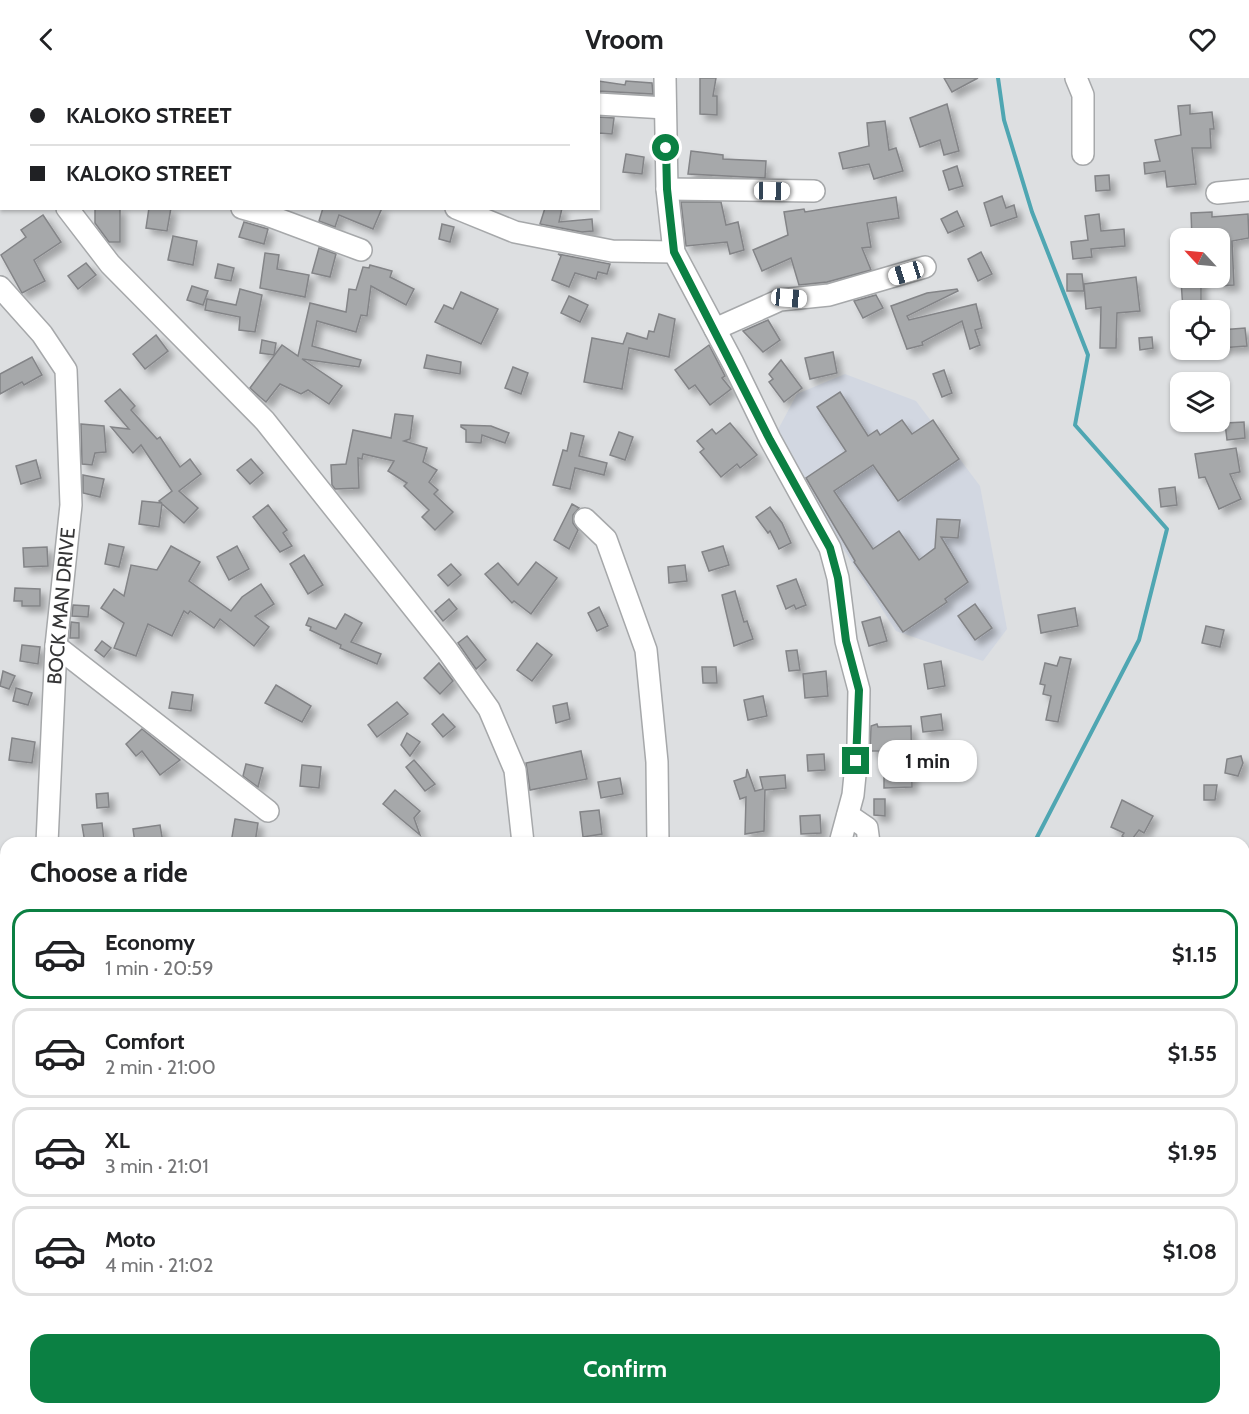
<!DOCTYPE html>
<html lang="en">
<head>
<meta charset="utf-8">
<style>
	:root { --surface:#fff; --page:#f2f2f2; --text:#202124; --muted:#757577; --line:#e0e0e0; --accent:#0b8043 }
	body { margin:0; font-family:Cabin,sans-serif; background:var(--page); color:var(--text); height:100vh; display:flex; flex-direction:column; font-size:22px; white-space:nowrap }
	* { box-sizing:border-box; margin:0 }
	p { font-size:20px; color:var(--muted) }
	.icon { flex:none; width:33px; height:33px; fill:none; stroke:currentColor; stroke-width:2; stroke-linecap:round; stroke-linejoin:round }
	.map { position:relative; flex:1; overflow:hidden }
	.side { position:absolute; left:0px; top:759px; width:1250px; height:578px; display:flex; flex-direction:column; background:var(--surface); border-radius:18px 18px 0 0; box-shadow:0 2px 4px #0004 }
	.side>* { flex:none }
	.guide { position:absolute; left:0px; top:0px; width:600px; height:132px; box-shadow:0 2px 4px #0004; display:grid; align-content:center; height:132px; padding:0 30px; background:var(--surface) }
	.needle { width:39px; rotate:296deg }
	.controls { position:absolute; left:1170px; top:150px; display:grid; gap:12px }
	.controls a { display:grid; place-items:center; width:60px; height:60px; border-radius:12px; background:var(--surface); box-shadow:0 2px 4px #0004; font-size:30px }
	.end { position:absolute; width:27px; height:27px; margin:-14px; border:8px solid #0b8043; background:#fff; box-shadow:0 0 0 3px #fff }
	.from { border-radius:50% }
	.bubble { position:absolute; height:42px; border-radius:18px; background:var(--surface); box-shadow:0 2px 4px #0004; font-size:20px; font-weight:700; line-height:42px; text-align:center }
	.car { position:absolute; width:18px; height:36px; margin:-18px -9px; border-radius:8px; box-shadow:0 0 4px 2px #0007; background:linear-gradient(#fff 24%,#345 0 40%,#fff 0 76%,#345 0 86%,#fff 0) }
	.guide b { display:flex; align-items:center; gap:21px; height:57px; font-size:22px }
	.guide b+b { border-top:2px solid var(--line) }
	.guide i { width:15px; height:15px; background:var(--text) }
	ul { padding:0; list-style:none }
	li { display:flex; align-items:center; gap:18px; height:90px; margin:0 12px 9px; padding:0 18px; border:3px solid var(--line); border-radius:18px }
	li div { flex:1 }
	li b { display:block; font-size:22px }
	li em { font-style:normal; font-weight:700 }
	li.selected { border-color:var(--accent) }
	li>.icon { width:54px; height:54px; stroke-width:1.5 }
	h2 { padding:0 30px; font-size:27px; line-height:72px }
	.action { display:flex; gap:12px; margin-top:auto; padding:12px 30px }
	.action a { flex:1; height:69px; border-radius:18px; background:var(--accent); color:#fff; font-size:24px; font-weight:700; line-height:69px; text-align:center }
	header { display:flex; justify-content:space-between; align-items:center; height:78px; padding:0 30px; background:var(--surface); font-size:27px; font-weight:700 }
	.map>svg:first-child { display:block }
</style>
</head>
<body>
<header><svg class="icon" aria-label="back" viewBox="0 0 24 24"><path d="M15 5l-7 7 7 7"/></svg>Vroom<svg class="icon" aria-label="heart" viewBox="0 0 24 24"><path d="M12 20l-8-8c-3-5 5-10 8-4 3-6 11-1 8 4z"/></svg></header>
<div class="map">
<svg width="1249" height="1336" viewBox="0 0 1249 1336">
	<defs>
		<filter id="shadow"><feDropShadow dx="5.5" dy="5.5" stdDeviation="3" flood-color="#0004"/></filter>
	</defs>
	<rect width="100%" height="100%" fill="#dddfe1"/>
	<!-- built -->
	<polygon fill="#d2d7e1" points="845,296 916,323 980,408 1007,551 983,583 896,553 773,361 797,316"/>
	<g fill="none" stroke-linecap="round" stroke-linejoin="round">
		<!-- stream -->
		<polyline stroke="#4fa6b2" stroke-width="4" points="998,0 1004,42 1032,134 1088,277 1075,347 1167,451 1139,562 1034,765"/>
	</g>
	<!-- building -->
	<g fill="#a6a8aa" stroke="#838487" stroke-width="1.5" filter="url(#shadow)">
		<polygon points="700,0 716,0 713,18 717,18 717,37 700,36"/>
		<polygon points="944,0 978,0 952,14"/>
		<polygon points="598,3 625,7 626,3 652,5 653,16 598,13"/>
		<polygon points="947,26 959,73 944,77 940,62 920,69 910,40"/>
		<polygon points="1190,27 1190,36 1212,34 1214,51 1210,51 1211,70 1192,70 1196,106 1167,109 1165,93 1145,96 1144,85 1160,83 1155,62 1181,57 1178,28"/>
		<polygon points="598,39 614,40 612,56 598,55"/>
		<polygon points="885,43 889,72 896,70 903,93 874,101 869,86 843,91 839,75 869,68 867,45"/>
		<polygon points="691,73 723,77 723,81 766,83 765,100 688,96"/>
		<polygon points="626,76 644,79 642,96 623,94"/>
		<polygon points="957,88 963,108 949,112 943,93"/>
		<polygon points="1109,97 1110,112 1096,113 1095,98"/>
		<polygon points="1002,118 1006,130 1014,127 1017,139 991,148 984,125"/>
		<polygon points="896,119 899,140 867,145 871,169 862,170 871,192 827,204 799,207 791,180 762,193 753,172 788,157 784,134 804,131 805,134"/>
		<polygon points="681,124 721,124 726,147 738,144 744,172 730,176 727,164 686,168"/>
		<polygon points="120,130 120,164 109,164 95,145 95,131"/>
		<polygon points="149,130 171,130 167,153 146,150"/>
		<polygon points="323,130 382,130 373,151 339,137 335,149 319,143"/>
		<polygon points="545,130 562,130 559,144 592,141 593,153 582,154 540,146"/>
		<polygon points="957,133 964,148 948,155 941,141"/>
		<polygon points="1212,134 1212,139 1248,136 1249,160 1232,163 1234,207 1220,208 1220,160 1192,160 1191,135"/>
		<polygon points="1099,136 1101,153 1124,151 1125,168 1091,171 1092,179 1073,181 1071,164 1088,162 1085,138"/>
		<polygon points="43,137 61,164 34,182 45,203 22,215 1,177 26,159 21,152"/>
		<polygon points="244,144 268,151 264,166 239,159"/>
		<polygon points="442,146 454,149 450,164 439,161"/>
		<polygon points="173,158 197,163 193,187 168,182"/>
		<polygon points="319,170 336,176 330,199 312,195"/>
		<polygon points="981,174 992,196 978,203 968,181"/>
		<polygon points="265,175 279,177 277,191 309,197 305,219 260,210"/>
		<polygon points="558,176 610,186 607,196 598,194 596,201 575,195 569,209 552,202 561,178"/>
		<polygon points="86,185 96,197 78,211 68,198"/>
		<polygon points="218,186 234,190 231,203 215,200"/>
		<polygon points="370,187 392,193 390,199 414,211 406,227 371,208 367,238 361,237 356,254 317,243 312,268 361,282 359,289 302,281 342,308 329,326 308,312 301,316 280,306 266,324 260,319 250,310 282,267 298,278 310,225 346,234 349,211 356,212 363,189 369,190"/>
		<polygon points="1067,196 1082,196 1084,213 1067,213"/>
		<polygon points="1136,199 1140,233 1117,235 1116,270 1100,270 1101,229 1086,231 1084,206"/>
		<polygon points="1201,201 1201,232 1183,232 1181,202"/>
		<polygon points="192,208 208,213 203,227 187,222"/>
		<polygon points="240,211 262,217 255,254 239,252 240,239 205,232 207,221 236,227"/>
		<polygon points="957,211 958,213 907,238 909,242 976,226 982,250 975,252 980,267 970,271 962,243 922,264 923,267 907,271 891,228 927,215"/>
		<polygon points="461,214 498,231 481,266 435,244 444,227 453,231"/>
		<polygon points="876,217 883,230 863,240 854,223"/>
		<polygon points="569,218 588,227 580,244 561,235"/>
		<polygon points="659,236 675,241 669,279 629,270 622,311 584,304 592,260 623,266 627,255 647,261 649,253 654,254"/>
		<polygon points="768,242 780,262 763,274 743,253"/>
		<polygon points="1245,250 1247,268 1220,270 1220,252"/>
		<polygon points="156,257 168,273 145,291 133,276"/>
		<polygon points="1152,259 1153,270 1140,272 1139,260"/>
		<polygon points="262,262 276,265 274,277 260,275"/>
		<polygon points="709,267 725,298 722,300 731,311 710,327 695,307 689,311 675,292"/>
		<polygon points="833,274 837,295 810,301 805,280"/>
		<polygon points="427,277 461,284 460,296 424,290"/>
		<polygon points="32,279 42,297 24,307 22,304 0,316 0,296"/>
		<polygon points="781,282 802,310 784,324 769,304 773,301 769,296"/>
		<polygon points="513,289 528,295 521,316 505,310"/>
		<polygon points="944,292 952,315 942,319 933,296"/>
		<polygon points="120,311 135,328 131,332 157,361 160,359 180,389 190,381 201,396 179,413 198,430 184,445 162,426 159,449 139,446 142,423 162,425 159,423 172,413 141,367 133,375 111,349 129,351 105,323"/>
		<polygon points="840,314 868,358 877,352 880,357 902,342 912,356 933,342 959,381 898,423 873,387 834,413 873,471 899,453 919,482 935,470 937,441 960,442 958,460 941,459 968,504 945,521 947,524 903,554 854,484 855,483 806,400 846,373 817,329"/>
		<polygon points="395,336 413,338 410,361 404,363 427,370 423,384 437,392 429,404 438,412 434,416 453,434 435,452 422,439 429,432 404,408 407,405 388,393 394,383 363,376 362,381 358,380 359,410 335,411 332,407 331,387 346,386 353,352 391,360"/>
		<polygon points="1244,344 1245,360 1227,362 1225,345"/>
		<polygon points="730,345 757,377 740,390 737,386 721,399 700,374 704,371 697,363 712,351 716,356"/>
		<polygon points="81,346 104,348 106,374 95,375 92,387 82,386"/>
		<polygon points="461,347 491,348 509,355 505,365 482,357 481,365 466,364 466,352 461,349"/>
		<polygon points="619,354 633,359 625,382 610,377"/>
		<polygon points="571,355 584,358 579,378 607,385 604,397 575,390 570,411 553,407 563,372 567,373"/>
		<polygon points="1236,370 1240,394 1230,396 1241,421 1219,431 1205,399 1199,400 1195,376"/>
		<polygon points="251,381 263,395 250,406 237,392"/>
		<polygon points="36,382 41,400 21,406 16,388"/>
		<polygon points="83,397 104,401 100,419 83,415"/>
		<polygon points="1175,409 1177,427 1161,429 1159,411"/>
		<polygon points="572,426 579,430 573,437 573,445 578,452 569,471 554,462"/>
		<polygon points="268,427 287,452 283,455 292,468 280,474 253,439"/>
		<polygon points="770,429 782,445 791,465 779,471 770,453 768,455 756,439"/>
		<polygon points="109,466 124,469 119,489 105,486"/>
		<polygon points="171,468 200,484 189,503 231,533 242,519 261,506 274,526 255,538 269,549 254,568 220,541 214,550 190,533 188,536 184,533 172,558 148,546 136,578 114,570 124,545 101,530 114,511 124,518 131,487 157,492"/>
		<polygon points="237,468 249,491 229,502 217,479"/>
		<polygon points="723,468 729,487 709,493 702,474"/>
		<polygon points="47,469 48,488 24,489 23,470"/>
		<polygon points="304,477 323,507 308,516 290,486"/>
		<polygon points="536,484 557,500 531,536 514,523 512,525 485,496 498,485 518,507"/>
		<polygon points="451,486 461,497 448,508 438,497"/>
		<polygon points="685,487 687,503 669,505 668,489"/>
		<polygon points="796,501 806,527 796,531 794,527 786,531 777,508"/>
		<polygon points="15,510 40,511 40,528 22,528 22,523 14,523"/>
		<polygon points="735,513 744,544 747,543 753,561 734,568 722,517"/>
		<polygon points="449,521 457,531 443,543 435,533"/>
		<polygon points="975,526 992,550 975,562 958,538"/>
		<polygon points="73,527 89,528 88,539 72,538"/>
		<polygon points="599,529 608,548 597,553 588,535"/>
		<polygon points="1075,530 1078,548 1041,555 1038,537"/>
		<polygon points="345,536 362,545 351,564 381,576 377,586 340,570 341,567 310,552 311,549 306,547 309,540 336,551"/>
		<polygon points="880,539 887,563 869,568 862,544"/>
		<polygon points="71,544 79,545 79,560 70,560"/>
		<polygon points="1206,548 1224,552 1220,569 1202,565"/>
		<polygon points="467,558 486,582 476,591 458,565"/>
		<polygon points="102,563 111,570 104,579 95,572"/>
		<polygon points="537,565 552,577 532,603 517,592"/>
		<polygon points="22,567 40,569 38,586 20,583"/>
		<polygon points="797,572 800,592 789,593 786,573"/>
		<polygon points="1060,579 1071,581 1058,644 1046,642 1051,618 1043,616 1045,607 1040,606 1045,585 1057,588"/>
		<polygon points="941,583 945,608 928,611 924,586"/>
		<polygon points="439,585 453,603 440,616 424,600"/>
		<polygon points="702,589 716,589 717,605 703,605"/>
		<polygon points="3,593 15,598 9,611 0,608"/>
		<polygon points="826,593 828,618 805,620 803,596"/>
		<polygon points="276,607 311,628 302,644 265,625"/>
		<polygon points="16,610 32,615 28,627 13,623"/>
		<polygon points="172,614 193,617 191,633 169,630"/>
		<polygon points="763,618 767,638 748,642 744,622"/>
		<polygon points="397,624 408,636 377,659 368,647"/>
		<polygon points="567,625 570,641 556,645 553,628"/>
		<polygon points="443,636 455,649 443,659 432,646"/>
		<polygon points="941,636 943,652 923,654 921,639"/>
		<polygon points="877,646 878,649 911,648 912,709 884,710 884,673 870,673 871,648"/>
		<polygon points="142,651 180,682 160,697 142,673 136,678 126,666"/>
		<polygon points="407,655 420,664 410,678 401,667"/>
		<polygon points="12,660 35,664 32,685 9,682"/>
		<polygon points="581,673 587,701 530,712 526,685"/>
		<polygon points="824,676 825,692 808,693 807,677"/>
		<polygon points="1241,678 1243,685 1238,698 1225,695 1227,681"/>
		<polygon points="414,682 435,706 425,713 406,689"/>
		<polygon points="246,686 263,690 258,709 243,698"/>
		<polygon points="302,687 321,689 319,710 300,708"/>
		<polygon points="747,691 755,713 763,711 760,699 785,697 786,710 765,712 764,753 745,756 746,719 740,721 734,703 746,699"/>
		<polygon points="620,700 623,716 601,720 598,704"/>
		<polygon points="1204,707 1217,707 1215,722 1204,722"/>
		<polygon points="395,712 420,733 414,740 420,757 383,726"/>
		<polygon points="108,715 109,729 97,730 96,716"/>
		<polygon points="874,721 885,721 885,738 874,737"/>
		<polygon points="1122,722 1153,738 1144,755 1139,752 1130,764 1122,758 1124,755 1111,749"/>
		<polygon points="599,732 602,756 583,759 580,734"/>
		<polygon points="820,737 821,755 801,756 800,738"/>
		<polygon points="235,741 258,745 255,765 231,765"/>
		<polygon points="102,745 104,763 85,765 82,747"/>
		<polygon points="160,747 163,765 135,765 133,751"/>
	</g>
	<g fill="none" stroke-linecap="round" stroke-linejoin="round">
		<!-- minor casing -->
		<g stroke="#a6a8aa" stroke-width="24">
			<g id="minor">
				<polyline points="228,0 229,2"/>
				<polyline points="494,0 498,2"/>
				<polyline points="665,0 667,111 674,174 733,285 770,361 830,470 838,500 846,563 859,612 858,666 853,717 840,765"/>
				<polyline points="1076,0 1083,17 1083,76"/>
				<polyline points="150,2 151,0"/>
				<polyline points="0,25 2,28"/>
				<polyline points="598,26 665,30"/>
				<polyline points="0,88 2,87"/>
				<polyline points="667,111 814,113"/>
				<polyline points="1217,115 1249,112"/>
				<polyline points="67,130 110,186 265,343 447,572 489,631 515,692 523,765"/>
				<polyline points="242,130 267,137 361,172"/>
				<polyline points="456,130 515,154 612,173 674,174"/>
				<polyline points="0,209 42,256 66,292 71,427 56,568 47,765"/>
				<polyline points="715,251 780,222 829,217 925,189"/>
				<polyline points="585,441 606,461 646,572 657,684 658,765"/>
				<polyline points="56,568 268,733"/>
				<polyline points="848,737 867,750 869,765"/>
				<polyline points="0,843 6,841"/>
				<polyline points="688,1336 691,1330"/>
			</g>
		</g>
		<!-- minor -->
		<use href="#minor" stroke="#fff" stroke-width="21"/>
	</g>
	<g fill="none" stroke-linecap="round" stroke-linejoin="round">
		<!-- route -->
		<polyline stroke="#0b8043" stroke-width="8" points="666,70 667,111 674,174 770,362 830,470 838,500 846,563 859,612 856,683"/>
	</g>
	<g text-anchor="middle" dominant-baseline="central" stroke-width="4.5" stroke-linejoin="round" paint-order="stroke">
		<!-- street labels -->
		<g font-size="20" fill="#353536" stroke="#fff">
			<text transform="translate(61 528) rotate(-85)">BOCK MAN DRIVE</text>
		</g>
	</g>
</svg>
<div class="controls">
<a><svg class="needle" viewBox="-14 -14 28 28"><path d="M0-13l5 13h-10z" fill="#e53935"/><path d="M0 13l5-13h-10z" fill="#757577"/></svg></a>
<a><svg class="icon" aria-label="locate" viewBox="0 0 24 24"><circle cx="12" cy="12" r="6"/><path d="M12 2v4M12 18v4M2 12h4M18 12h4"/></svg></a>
<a><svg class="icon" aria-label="layers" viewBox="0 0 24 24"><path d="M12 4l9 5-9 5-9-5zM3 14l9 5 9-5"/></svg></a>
</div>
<i class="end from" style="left:666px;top:70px"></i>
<i class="end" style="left:856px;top:683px"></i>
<div class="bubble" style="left:878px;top:662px;width:99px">1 min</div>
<i class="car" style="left:772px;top:113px;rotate:91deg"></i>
<i class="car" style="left:906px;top:195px;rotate:253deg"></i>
<i class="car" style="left:789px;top:220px;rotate:95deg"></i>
<div class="guide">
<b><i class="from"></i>KALOKO STREET</b>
<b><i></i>KALOKO STREET</b>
</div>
<section class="side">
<h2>Choose a ride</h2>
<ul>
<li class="selected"><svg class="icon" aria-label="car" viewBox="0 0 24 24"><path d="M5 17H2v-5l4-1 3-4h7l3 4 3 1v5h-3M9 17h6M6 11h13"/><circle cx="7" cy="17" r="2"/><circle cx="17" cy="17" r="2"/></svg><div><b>Economy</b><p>1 min · 20:59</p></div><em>$1.15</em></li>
<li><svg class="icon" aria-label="car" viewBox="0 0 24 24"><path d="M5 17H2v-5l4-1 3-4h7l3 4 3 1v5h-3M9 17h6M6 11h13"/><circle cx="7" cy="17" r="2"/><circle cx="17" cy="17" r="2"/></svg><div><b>Comfort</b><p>2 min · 21:00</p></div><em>$1.55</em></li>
<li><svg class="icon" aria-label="car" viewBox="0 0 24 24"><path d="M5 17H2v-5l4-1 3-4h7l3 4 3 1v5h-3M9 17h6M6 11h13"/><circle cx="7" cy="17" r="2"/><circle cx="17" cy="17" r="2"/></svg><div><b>XL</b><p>3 min · 21:01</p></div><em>$1.95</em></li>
<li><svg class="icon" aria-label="car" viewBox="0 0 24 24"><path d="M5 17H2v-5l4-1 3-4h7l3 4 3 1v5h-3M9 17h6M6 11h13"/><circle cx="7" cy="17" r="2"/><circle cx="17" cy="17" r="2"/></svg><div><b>Moto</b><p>4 min · 21:02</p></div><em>$1.08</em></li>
</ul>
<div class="action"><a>Confirm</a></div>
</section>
</div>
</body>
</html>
